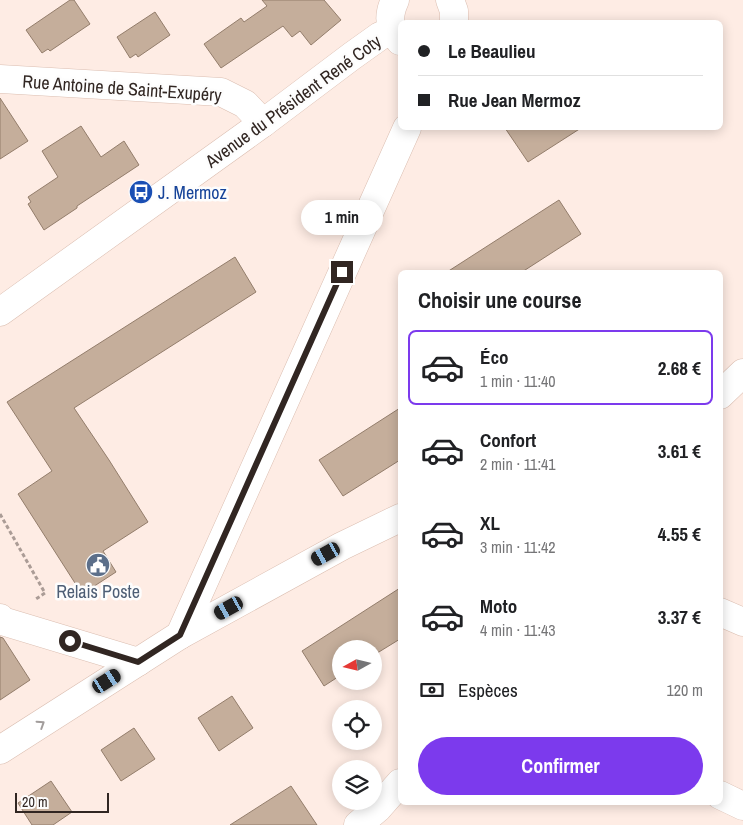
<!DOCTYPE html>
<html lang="fr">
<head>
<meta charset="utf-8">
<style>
	:root { --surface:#fff; --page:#f2f2f2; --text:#202124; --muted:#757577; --line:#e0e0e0; --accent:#7c3aed }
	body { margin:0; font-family:"Archivo Narrow",sans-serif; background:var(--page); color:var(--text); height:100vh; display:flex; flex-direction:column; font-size:19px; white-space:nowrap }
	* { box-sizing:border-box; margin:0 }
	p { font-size:16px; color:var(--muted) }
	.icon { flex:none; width:28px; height:28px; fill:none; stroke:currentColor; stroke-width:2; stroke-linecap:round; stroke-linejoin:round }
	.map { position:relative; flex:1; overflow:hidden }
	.details { position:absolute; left:398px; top:270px; width:325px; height:535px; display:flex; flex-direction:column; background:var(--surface); border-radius:8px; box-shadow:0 2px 12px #0003 }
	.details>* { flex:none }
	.banner { position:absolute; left:398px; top:20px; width:325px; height:110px; border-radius:8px; box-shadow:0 2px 12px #0003; display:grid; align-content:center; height:110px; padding:0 20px; background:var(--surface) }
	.needle { width:32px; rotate:262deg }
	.buttons { position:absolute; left:332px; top:640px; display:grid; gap:10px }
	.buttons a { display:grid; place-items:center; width:50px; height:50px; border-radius:50%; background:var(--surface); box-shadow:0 2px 12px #0003; font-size:25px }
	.scale { position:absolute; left:15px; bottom:12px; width:94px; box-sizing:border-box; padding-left:5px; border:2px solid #312622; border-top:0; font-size:14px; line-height:18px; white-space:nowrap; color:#312622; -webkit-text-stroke:4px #fdfdfd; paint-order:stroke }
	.end { position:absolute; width:22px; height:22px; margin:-11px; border:6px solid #312622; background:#fff; box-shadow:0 0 0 2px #fff }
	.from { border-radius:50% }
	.bubble { position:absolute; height:35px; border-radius:18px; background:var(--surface); box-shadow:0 2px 12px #0003; font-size:16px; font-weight:700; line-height:35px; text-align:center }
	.car { position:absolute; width:15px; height:30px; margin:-15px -8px; border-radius:6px; box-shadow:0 0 4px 1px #0007; background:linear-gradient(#222 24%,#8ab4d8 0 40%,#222 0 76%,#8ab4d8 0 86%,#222 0) }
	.banner b { display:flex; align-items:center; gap:18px; height:48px; font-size:19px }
	.banner b+b { border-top:1px solid var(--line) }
	.banner i { width:12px; height:12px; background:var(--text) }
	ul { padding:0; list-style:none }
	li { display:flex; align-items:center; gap:15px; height:75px; margin:0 10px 8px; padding:0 10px; border:2px solid transparent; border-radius:8px }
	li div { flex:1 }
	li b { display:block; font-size:19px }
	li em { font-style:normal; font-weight:700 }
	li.on { border-color:var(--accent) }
	li>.icon { width:45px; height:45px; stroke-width:1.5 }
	h2 { padding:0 20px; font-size:22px; line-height:60px }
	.pay { display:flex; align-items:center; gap:12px; height:55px; padding:0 20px; font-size:19px }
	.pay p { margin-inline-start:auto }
	.primary-button { display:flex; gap:10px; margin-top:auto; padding:10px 20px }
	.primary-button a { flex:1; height:58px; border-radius:30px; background:var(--accent); color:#fff; font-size:20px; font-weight:700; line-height:58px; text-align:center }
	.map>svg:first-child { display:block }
</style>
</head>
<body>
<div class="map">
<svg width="743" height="825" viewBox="0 0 743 825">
	<rect width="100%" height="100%" fill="#feece4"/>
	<!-- building -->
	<g fill="#c5ae9b" stroke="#937d6b">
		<polygon points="70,0 74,0 90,24 50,51 48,49 42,53 26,30"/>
		<polygon points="262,0 324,0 341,20 311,45 300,31 292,37 283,26 221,68 204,44 241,18 244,22 267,6"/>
		<polygon points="155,12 170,35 138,57 136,54 130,58 117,37"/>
		<polygon points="0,98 28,141 0,159"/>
		<polygon points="81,126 101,157 124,141 139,165 77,206 77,208 44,230 28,204 31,202 28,197 58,177 42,151"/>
		<polygon points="505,128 581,128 528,162"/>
		<polygon points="559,200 581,234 522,272 447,272"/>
		<polygon points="235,257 256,292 74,408 109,460 148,522 103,551 116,572 82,594 18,494 52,471 7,402"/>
		<polygon points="400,408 400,460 343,496 319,460"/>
		<polygon points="400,588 400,639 374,655 374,649 341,649 341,675 324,686 302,651"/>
		<polygon points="0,637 3,638 30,680 0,700"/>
		<polygon points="232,696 253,728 219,751 198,718"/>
		<polygon points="134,728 155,759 121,781 101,750"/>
		<polygon points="51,781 72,812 53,825 32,825 18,803"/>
		<polygon points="291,786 317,825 230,825"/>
	</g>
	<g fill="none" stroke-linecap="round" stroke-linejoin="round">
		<!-- minor casing -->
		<g stroke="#dbbeb1" stroke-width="29">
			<g id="minor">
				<polyline points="0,79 221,92 245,104 263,123"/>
				<polyline points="720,395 743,373"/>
				<polyline points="720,612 743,622"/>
				<polyline points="0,618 2,621 138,662"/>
				<polyline points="180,635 342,546 400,518"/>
				<polyline points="0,750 180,635 407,128"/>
				<polyline points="720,795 743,806"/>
				<polyline points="358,825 378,808 400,783"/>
			</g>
		</g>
		<!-- tertiary casing -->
		<g stroke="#dbbeb1" stroke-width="29">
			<g id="tertiary">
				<path d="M395,0c-7,15 -7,28 5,41"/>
				<polyline points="450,0 454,11 454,22"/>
				<polyline points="0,312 263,123 352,56 380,36 393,31"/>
			</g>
		</g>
		<!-- path -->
		<polyline stroke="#ab9c96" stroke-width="3" stroke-dasharray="4 2.5" stroke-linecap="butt" points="0,514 45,593 36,599"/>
		<!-- minor -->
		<use href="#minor" stroke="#fff" stroke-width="28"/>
		<!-- tertiary -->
		<use href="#tertiary" stroke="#fff" stroke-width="28"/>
	</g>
	<!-- one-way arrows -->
	<defs><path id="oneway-chevron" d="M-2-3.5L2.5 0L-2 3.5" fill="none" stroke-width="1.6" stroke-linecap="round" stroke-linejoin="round" transform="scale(1.25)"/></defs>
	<use stroke="#a29d9c" href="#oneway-chevron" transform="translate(41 724) rotate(-33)"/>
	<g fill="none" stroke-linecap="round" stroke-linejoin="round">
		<!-- route -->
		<polyline stroke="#312622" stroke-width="6" points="70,641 138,662 180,635 342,272"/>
	</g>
	<!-- icons -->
	<defs>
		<g id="bus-disc" transform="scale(1.25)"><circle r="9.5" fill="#1a4fb4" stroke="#fdfdfd"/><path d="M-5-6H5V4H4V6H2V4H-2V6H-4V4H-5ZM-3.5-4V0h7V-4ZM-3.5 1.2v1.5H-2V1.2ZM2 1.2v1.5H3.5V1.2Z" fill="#fff"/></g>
		<g id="civic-disc" transform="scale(1.25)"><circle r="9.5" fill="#5c6f8a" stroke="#fdfdfd"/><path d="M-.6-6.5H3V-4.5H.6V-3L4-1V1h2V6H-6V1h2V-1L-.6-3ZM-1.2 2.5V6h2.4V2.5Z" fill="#fff"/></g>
	</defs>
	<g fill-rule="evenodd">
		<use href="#bus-disc" x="141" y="192"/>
		<use href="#civic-disc" x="98" y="565"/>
	</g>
	<g text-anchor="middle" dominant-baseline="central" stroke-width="5" stroke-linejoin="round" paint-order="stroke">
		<!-- street labels -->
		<g font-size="18" fill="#312622" stroke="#fdfdfd">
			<text transform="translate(122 88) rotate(4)">Rue Antoine de Saint-Exupéry</text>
			<text transform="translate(293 101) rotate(-36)">Avenue du Président René Coty</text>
		</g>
		<!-- transit labels -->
		<g font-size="18" fill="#164399" stroke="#fdfdfd" text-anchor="start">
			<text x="158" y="192">J. Mermoz</text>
		</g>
		<!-- service labels -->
		<g font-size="18" fill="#4e5e75" stroke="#fdfdfd">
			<text x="98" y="591">Relais Poste</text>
		</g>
	</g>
</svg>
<div class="buttons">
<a><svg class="needle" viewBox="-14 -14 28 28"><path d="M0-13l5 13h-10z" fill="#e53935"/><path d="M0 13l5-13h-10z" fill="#757577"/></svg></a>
<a><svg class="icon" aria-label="locate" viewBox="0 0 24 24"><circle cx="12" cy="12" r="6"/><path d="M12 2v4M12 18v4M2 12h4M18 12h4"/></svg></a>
<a><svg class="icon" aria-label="layers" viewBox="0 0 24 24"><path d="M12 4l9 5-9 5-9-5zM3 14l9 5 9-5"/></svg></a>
</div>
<div class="scale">20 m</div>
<i class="end from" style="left:70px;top:641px"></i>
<i class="end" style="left:342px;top:272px"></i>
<div class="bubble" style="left:301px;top:200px;width:82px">1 min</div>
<i class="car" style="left:326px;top:554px;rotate:241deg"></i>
<i class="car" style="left:229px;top:608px;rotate:241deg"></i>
<i class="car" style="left:107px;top:681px;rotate:58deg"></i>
<div class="banner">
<b><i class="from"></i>Le Beaulieu</b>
<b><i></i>Rue Jean Mermoz</b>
</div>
<section class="details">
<h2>Choisir une course</h2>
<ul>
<li class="on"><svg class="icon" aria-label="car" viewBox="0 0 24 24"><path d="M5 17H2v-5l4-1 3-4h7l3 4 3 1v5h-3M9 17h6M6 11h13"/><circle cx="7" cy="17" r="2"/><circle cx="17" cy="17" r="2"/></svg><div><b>Éco</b><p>1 min · 11:40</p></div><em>2.68 €</em></li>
<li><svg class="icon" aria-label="car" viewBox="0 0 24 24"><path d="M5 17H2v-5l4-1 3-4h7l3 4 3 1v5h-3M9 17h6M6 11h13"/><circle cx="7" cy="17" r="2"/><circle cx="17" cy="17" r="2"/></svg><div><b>Confort</b><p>2 min · 11:41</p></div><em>3.61 €</em></li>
<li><svg class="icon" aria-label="car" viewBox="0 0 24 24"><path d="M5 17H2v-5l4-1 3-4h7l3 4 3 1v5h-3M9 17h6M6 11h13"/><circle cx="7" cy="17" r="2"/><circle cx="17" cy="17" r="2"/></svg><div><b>XL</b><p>3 min · 11:42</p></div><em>4.55 €</em></li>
<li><svg class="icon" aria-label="car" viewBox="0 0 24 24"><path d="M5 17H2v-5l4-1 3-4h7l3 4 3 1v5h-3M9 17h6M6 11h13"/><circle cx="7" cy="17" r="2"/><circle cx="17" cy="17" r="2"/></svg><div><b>Moto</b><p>4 min · 11:43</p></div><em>3.37 €</em></li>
</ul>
<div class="pay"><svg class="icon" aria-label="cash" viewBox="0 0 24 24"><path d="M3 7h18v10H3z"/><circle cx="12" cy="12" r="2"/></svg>Espèces<p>120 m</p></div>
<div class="primary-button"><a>Confirmer</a></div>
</section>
</div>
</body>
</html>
